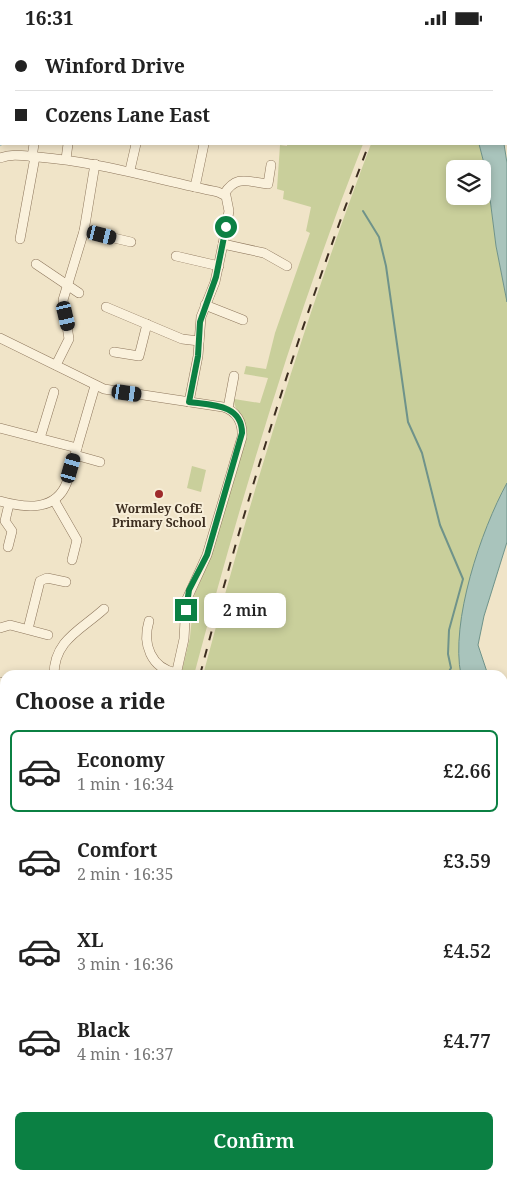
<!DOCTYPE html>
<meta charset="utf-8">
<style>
:root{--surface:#fff;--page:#f6f6f6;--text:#222;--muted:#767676;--line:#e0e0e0;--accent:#0b8043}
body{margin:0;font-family:"Noto Serif",serif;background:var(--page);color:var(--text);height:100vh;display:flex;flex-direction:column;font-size:19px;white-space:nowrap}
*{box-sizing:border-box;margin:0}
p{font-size:16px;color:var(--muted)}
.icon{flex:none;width:28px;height:28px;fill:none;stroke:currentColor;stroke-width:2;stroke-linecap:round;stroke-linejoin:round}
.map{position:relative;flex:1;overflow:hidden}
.sheet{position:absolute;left:0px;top:635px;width:508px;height:510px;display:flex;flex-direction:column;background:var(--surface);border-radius:15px 15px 0 0;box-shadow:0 2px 8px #0003}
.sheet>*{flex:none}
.hud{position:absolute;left:0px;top:0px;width:508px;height:110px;box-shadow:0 2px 8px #0003;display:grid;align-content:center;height:110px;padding:0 15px;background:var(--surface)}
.tools{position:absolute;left:446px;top:125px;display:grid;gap:10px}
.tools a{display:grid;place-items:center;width:45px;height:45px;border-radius:8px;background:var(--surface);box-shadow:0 2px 8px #0003;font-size:25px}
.end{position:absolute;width:22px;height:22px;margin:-11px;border:6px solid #0b8043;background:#fff;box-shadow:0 0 0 2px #fff}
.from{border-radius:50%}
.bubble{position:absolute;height:35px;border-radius:8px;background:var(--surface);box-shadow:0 2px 8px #0003;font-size:16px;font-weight:600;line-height:35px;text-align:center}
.car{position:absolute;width:15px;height:30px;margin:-15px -8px;border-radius:6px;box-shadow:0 0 4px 1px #0007;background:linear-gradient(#222 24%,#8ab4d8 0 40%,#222 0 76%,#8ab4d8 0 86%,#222 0)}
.hud b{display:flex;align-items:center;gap:18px;height:48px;font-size:19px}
.hud b+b{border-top:1px solid var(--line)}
.hud i{width:12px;height:12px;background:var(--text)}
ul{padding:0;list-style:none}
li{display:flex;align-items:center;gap:15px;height:82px;margin:0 10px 8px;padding:0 5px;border:2px solid transparent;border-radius:8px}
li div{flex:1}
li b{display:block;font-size:19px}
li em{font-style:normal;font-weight:600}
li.on{border-color:var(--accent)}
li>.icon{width:45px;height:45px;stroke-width:1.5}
h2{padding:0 15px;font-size:22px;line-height:60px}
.cta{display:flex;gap:10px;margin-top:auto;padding:10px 15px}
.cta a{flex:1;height:58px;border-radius:8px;background:var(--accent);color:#fff;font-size:20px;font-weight:600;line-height:58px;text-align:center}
.status{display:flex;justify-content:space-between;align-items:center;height:35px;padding:0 25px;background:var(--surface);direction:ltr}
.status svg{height:14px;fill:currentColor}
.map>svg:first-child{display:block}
</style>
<div class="status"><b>16:31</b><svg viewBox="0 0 49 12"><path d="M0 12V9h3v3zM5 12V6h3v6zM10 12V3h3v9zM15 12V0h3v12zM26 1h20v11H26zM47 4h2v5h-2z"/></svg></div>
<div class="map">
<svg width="507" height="1145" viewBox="0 0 507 1145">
<rect width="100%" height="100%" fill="#f0e4c8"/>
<!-- green -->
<g fill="#c9cf9b" fill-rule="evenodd">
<path d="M 287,109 L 363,109 C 295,282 242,460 194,640 L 181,640 L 190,602 L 194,561 L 211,521 L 246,402 C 247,383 233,376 234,364 L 260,368 L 268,343 L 244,339 L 246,331 L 266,334 L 275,298 L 310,198 L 306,196 L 311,172 L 283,164 L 284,156 L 277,154 L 280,110 L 287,111 Z"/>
<path d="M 371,109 L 479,109 L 487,140 L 496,211 L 507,267 L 507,448 L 478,521 L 466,561 L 459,627 L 461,640 L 203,640 C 251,460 305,283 371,109 ZM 455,134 L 482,134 L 482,161 L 455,161 Z"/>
<polygon points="192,431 206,435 201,457 187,453"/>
<polygon points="507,916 507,1145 483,1145 482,1140 502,1140 502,925"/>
<polygon points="136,1140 452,1140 453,1145 152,1145"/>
</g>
<!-- water -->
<g fill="#a9c4bc" stroke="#6f938a">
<polygon points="479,109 504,109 507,128 507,267 496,211 487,140"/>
<path d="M 507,448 L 507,507 L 484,581 L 478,610 L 488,640 L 461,640 C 450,587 481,495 507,448 Z"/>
<polygon points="503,665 507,671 507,916 503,925 506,812 502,753"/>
</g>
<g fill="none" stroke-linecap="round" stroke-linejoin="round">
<!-- stream -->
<g stroke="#6f938a" stroke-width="2">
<polyline points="363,176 379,202 386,231 408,387 422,418 440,490 463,544 449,595 448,619 451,633 447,640"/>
<polyline points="293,1140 298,1145"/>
</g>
<!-- canal -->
<g stroke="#a9c4bc" stroke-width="6">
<polyline points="150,1 151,0"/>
<polyline points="0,89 1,88"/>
<polyline points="506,91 507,90"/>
<polyline points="0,108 1,107"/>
</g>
<defs>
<g id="minor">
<polyline points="32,122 34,109"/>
<path d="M 0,123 C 12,118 25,121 38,122 C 100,127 158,145 218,157 L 226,161 L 229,176 L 223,209 L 215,247 L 201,282 L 198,321 L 189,367"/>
<polyline points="66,124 68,109"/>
<polyline points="130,135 136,109"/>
<polyline points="195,152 204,109"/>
<path d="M 224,159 C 237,139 247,147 268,149 L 271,130"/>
<polyline points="84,196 131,207"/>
<polyline points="20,204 35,122"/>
<polyline points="223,209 264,218 287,231"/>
<polyline points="176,221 219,231"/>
<polyline points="36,229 79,258"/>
<polyline points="205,270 243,285"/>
<polyline points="106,272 182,304 199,306"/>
<path d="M 0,303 L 104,354 L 223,372 C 237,376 243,388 242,402 L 207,520 L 186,566 L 184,604 L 176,640"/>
<polyline points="114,317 139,321 147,289"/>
<polyline points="56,330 69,304 63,265 84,196 95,129"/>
<polyline points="228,373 234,341"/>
<polyline points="0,393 77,413"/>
<polyline points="40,403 54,357"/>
<polyline points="75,420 100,427"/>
<polyline points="54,465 77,505 72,525"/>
<path d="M 0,466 C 25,473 56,477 67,447 L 95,351"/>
<polyline points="8,512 12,496 5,486 9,469"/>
<path d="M 149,586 C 142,609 151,633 176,638"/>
<polyline points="0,593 10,590 48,600"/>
<polyline points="28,594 40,546 47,543 66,547"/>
<path d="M 54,640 C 54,605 81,595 104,574"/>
<polyline points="0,647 5,648"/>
<polyline points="0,687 5,688"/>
<polyline points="0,721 5,723"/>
<polyline points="0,883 5,885"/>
<polyline points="0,939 5,923"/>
<polyline points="0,953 5,955"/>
<polyline points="0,1021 2,1011"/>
<polyline points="0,1069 5,1070"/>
<polyline points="0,1109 5,1110"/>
<polyline points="75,1140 75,1145"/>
<polyline points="36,1145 37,1140"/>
</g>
</defs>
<!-- minor casing -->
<use href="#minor" stroke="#8d765c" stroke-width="10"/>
<!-- minor -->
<use href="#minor" stroke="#faf1dc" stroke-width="9"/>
<!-- rail -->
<g stroke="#3d2e20" stroke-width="2" stroke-dasharray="9 9" stroke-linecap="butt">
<polyline points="408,1 408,0"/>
<path d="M 200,640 C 247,460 302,283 369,109"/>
<polyline points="96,1145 97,1140"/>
</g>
</g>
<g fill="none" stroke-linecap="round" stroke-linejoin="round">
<!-- route -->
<path stroke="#0b8043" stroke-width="6" d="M 186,575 L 189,555 L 207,520 L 242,398 C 242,369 211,370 189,367 L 198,321 L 200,287 L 216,242 L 226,192"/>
</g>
<!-- markers -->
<circle fill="#9e2a2b" stroke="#f7eed8" stroke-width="2" cx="159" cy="459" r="5"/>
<g text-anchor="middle" stroke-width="4" stroke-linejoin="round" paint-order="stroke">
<!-- poi labels -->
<g font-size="12" font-weight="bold" fill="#3d2e20" stroke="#f7eed8">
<text x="159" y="478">Wormley CofE<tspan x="159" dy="14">Primary School</tspan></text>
</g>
</g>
</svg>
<div class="tools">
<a><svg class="icon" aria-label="layers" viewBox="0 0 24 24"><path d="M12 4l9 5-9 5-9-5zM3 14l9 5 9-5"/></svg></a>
</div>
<i class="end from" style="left:226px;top:192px"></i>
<i class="end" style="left:186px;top:575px"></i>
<div class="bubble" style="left:204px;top:558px;width:82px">2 min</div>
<i class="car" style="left:102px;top:200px;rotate:104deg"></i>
<i class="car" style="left:66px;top:281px;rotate:167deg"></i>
<i class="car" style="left:127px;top:358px;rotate:98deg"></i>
<i class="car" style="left:71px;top:433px;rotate:16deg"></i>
<div class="hud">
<b><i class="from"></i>Winford Drive</b>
<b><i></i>Cozens Lane East</b>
</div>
<section class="sheet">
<h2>Choose a ride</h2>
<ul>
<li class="on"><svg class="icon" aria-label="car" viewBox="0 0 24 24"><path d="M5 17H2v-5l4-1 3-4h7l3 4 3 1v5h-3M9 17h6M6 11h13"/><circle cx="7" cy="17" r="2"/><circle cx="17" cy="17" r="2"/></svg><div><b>Economy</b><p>1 min · 16:34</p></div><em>£2.66</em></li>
<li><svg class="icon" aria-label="car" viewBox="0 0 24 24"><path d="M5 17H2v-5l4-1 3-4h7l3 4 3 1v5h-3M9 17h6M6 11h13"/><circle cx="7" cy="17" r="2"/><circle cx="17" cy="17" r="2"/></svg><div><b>Comfort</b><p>2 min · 16:35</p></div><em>£3.59</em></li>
<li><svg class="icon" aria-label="car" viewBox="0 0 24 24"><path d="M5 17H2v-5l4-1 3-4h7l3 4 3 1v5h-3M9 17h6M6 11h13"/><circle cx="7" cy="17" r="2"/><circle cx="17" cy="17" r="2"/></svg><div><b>XL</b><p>3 min · 16:36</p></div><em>£4.52</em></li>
<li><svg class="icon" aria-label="car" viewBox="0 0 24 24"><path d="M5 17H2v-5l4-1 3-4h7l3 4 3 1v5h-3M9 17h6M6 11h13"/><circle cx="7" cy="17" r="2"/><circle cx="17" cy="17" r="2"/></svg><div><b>Black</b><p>4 min · 16:37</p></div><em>£4.77</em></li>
</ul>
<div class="cta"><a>Confirm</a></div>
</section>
</div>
